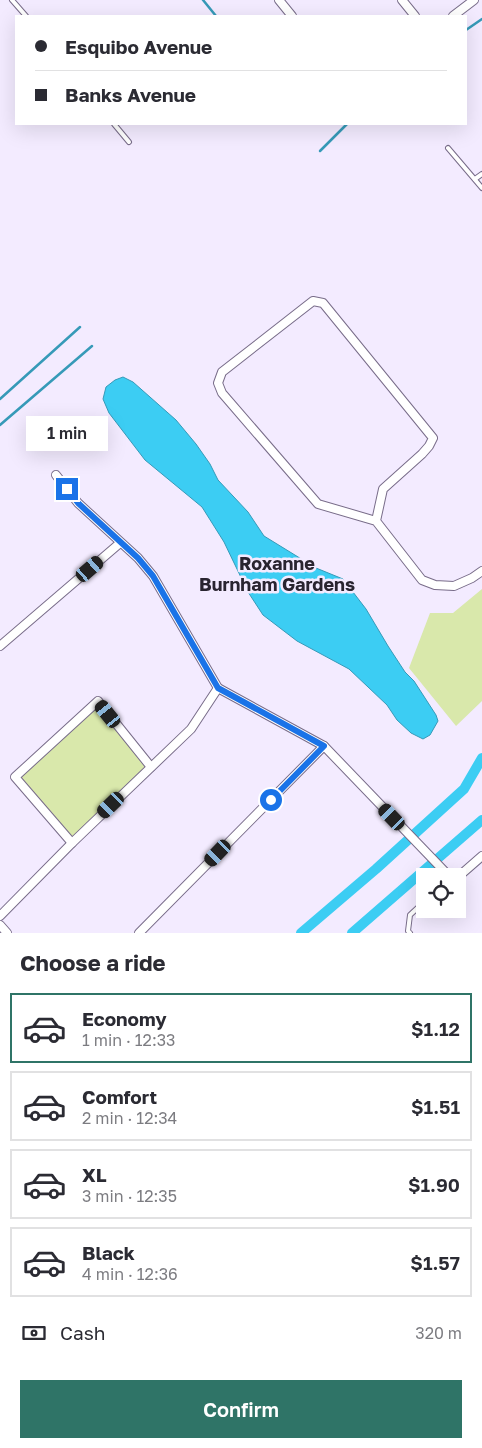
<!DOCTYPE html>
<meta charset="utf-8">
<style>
:root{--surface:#fff;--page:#f7f7f7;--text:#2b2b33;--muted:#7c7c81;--line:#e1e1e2;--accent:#2f7467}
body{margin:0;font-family:"Golos Text",sans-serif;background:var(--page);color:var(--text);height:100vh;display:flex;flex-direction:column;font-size:19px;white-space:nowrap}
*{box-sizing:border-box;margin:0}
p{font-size:16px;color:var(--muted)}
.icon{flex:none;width:28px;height:28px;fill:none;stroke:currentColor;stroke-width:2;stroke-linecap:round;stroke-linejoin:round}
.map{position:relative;height:933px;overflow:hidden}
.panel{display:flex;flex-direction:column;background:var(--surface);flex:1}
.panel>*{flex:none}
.guide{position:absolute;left:15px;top:15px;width:452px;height:110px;border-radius:0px;box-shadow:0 5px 20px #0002;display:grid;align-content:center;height:110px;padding:0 20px;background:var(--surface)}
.buttons{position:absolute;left:416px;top:868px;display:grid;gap:10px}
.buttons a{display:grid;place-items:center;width:50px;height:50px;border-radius:0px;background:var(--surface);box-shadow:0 5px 20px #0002;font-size:25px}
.end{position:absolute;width:22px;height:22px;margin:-11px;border:6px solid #1a73e8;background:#fff;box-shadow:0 0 0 2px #fff}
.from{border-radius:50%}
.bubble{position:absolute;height:35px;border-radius:0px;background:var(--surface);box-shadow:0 5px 20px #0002;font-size:16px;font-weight:600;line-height:35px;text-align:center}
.car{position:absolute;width:15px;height:30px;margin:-15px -8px;border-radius:6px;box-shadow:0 0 4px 1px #0007;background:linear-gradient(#222 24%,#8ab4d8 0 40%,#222 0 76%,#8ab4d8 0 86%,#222 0)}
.guide b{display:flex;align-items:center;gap:18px;height:48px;font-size:19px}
.guide b+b{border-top:1px solid var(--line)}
.guide i{width:12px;height:12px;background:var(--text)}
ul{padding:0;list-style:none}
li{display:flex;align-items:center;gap:15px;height:70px;margin:0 10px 8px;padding:0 10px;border:2px solid var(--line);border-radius:0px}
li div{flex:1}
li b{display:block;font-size:19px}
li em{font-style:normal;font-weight:600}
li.selected{border-color:var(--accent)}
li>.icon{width:45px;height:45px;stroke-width:1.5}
h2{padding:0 20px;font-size:22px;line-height:60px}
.pay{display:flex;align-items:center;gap:12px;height:55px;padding:0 20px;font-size:19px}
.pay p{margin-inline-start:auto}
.button{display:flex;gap:10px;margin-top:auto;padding:10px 20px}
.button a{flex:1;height:58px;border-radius:0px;background:var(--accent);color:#fff;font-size:20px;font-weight:600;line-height:58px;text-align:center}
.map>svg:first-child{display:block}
</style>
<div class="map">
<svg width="482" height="933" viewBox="0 0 482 933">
<rect width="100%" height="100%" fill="#f3ebff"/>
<!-- green -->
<g fill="#d9e8ab">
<polygon points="482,589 482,701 456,726 409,668 430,613 453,613"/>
<polygon points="98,701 151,767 72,843 15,777"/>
</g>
<!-- water -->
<polygon fill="#3ccdf3" stroke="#369ab8" points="123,377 133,382 176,420 196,444 210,464 218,480 248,512 264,536 316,568 343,579 366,609 388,646 405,672 414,681 436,715 438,721 430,735 423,739 411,733 397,720 387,705 349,669 297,641 263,615 248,592 224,542 202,507 145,460 109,413 103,399 106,387 115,380"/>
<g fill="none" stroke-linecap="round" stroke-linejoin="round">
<!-- stream -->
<g stroke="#369ab8" stroke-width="2.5">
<polyline points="203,0 216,16"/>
<polyline points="466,30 482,19"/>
<polyline points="320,151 347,124"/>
<polyline points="0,399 80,327"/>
<polyline points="0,425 92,346"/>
</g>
<!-- canal -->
<g stroke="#3ccdf3" stroke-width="10">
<polyline points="301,933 376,869 464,789 482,758"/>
<polyline points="352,933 482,820"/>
</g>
<defs>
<g id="service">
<polyline points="12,0 26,16"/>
<polyline points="114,124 129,142"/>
<polyline points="448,148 482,188"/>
<polyline points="475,179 482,174"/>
<polyline points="410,933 408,931 410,915 425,901"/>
</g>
<g id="minor">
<polyline points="279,0 292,16"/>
<polyline points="402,0 415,16"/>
<polyline points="453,16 474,0"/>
<polyline points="56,475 78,503 138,558 153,576 218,688 324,746 449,876"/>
<polyline points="376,521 383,489 422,454 429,446 433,438 323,303 313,301 222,372 218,383 222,393 318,504 376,521 422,580 435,585 454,586 472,578 482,571"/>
<polyline points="0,646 120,543"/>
<polyline points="72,843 15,777 98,701 151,767"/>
<polyline points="458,877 482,856"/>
<polyline points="0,916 72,843 191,729 218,688"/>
<polyline points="0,925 7,933"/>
<polyline points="139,933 324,746"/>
</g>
</defs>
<!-- service casing -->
<use href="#service" stroke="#786c89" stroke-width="6"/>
<!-- minor casing -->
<use href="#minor" stroke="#786c89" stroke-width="10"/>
<!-- service -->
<use href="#service" stroke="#fff" stroke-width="4"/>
<!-- minor -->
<use href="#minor" stroke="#fff" stroke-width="8"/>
</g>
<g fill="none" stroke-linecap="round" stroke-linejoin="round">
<!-- route -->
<polyline stroke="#1a73e8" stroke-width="6" points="67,489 78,503 138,558 153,576 218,688 324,746 271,800"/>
</g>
<g text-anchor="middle" stroke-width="5" stroke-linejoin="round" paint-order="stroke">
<!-- neighbourhood labels -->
<g font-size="18" font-weight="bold" fill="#292430" stroke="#f3ebff">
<text x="277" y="570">Roxanne<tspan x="277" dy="21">Burnham Gardens</tspan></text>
</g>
</g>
</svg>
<div class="buttons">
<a><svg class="icon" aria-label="locate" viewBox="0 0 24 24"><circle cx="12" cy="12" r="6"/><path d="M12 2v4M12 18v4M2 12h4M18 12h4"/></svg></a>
</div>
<i class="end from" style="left:271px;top:800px"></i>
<i class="end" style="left:67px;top:489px"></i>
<div class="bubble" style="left:26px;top:416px;width:82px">1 min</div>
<i class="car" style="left:90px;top:569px;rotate:49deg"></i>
<i class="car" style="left:108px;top:714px;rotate:321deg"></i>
<i class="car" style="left:111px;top:805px;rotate:226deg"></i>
<i class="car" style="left:392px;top:817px;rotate:316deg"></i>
<i class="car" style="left:218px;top:853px;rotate:224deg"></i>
<div class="guide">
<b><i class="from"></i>Esquibo Avenue</b>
<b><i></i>Banks Avenue</b>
</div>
</div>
<section class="panel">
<h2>Choose a ride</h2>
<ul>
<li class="selected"><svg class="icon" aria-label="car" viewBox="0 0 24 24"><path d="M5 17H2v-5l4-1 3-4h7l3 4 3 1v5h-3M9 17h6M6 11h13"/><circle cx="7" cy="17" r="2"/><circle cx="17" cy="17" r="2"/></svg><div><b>Economy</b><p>1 min · 12:33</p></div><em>$1.12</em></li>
<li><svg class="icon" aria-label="car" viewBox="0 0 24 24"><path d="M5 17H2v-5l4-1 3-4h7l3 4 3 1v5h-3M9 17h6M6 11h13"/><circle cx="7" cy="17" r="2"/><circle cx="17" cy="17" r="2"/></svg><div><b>Comfort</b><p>2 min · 12:34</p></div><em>$1.51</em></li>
<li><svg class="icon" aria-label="car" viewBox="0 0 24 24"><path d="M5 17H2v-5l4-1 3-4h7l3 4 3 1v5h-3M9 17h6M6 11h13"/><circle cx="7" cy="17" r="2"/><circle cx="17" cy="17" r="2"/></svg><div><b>XL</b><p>3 min · 12:35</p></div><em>$1.90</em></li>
<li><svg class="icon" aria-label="car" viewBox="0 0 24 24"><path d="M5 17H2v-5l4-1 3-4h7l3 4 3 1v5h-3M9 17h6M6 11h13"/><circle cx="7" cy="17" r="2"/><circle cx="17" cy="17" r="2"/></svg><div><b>Black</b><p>4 min · 12:36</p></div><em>$1.57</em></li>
</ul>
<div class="pay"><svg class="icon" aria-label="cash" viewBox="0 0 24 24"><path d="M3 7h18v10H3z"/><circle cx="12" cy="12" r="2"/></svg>Cash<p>320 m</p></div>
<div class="button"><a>Confirm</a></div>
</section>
